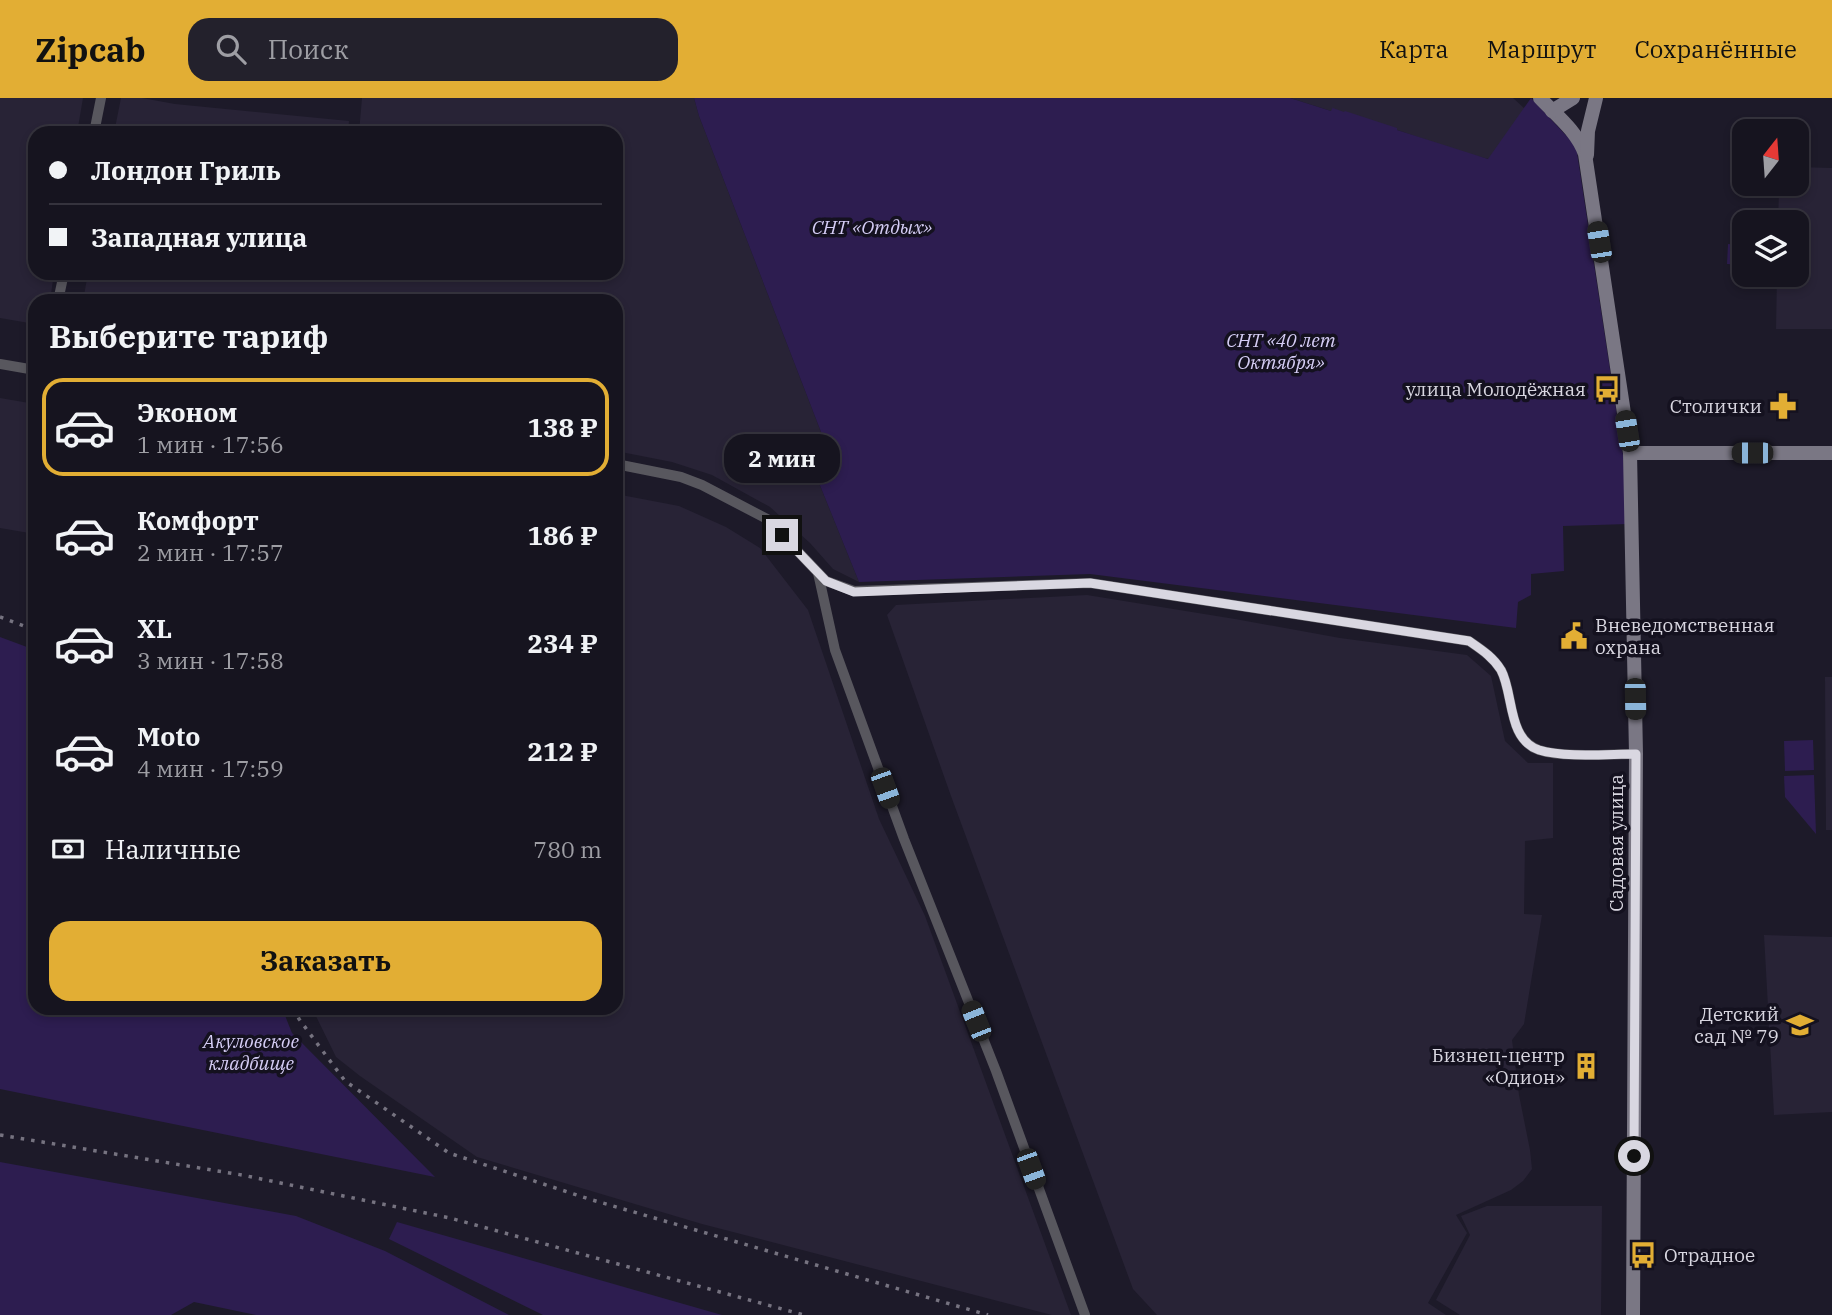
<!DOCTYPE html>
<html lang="ru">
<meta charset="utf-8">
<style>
:root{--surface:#16141f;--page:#23212c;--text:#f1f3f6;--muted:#9e9ea4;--line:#35333d;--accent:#e2ae34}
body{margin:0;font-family:"IBM Plex Serif",serif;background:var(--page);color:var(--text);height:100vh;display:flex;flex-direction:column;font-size:26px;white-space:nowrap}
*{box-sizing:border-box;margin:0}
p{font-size:23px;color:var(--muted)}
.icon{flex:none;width:38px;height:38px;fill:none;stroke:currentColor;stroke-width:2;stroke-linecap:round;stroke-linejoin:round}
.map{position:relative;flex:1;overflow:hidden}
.sheet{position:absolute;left:28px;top:196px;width:595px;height:721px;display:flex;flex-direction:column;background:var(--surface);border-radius:21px;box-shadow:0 4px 10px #0003,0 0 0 2px var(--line)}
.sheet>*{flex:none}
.banner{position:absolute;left:28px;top:28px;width:595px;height:154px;border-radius:21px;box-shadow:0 4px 10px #0003,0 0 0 2px var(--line);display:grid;align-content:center;height:154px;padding:0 21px;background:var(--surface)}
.needle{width:46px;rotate:17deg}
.buttons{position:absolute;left:1732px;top:21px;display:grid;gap:14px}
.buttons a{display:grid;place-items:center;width:77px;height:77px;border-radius:14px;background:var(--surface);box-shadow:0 4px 10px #0003,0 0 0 2px var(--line);font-size:35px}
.end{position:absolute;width:32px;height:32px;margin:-16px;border:9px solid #d9d7e1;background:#111;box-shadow:0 0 0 4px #111}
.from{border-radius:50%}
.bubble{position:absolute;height:49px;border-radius:21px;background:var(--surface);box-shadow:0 4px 10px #0003,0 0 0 2px var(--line);font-size:23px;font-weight:800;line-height:49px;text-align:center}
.car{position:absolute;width:21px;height:42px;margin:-21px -10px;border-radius:9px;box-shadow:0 0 5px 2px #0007;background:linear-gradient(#222 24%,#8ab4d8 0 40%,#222 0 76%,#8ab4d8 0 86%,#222 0)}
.banner b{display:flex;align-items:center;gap:24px;height:66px;font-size:26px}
.banner b+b{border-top:2px solid var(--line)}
.banner i{width:18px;height:18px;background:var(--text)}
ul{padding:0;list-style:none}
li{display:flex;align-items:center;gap:21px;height:98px;margin:0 14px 10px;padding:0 7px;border:4px solid transparent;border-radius:21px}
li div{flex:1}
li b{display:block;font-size:26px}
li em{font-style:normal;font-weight:800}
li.selected{border-color:var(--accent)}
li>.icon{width:63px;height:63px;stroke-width:1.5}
h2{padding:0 21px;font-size:32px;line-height:84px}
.pay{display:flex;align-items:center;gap:18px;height:77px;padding:0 21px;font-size:26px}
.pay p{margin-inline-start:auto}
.button{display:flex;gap:14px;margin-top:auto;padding:14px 21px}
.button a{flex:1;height:80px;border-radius:21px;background:var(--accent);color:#111;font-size:28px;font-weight:800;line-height:80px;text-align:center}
header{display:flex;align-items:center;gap:42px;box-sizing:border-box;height:98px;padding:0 35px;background:var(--accent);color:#111}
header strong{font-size:33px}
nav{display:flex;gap:38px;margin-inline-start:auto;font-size:24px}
.search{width:490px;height:63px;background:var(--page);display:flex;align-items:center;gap:18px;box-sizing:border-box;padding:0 24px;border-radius:21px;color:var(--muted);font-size:26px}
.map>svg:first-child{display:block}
</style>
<header>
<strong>Zipcab</strong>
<div class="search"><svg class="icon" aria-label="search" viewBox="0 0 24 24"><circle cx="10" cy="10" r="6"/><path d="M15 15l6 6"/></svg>Поиск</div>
<nav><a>Карта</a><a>Маршрут</a><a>Сохранённые</a></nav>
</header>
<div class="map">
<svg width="1832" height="1217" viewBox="0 0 1832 1217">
<rect width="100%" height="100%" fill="#1d1a29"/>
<!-- built -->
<g fill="#282336">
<polygon points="0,0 83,0 77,35 35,35 35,175 54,175 50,203 35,203 35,226 0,220"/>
<polygon points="121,0 142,0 175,6 349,23 348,35 114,35"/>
<polygon points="362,0 694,0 699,18 833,365 815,375 859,484 833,471 810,445 770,409 712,377 672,364 616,353 616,203 83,203 88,175 616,175 616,35 359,35"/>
<polygon points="1290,0 1513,0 1525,11 1489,61 1468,56 1359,19 1331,13"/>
<polygon points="1797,69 1832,70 1832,231 1776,231 1777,177 1797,177 1797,124 1778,124 1779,93 1780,86 1797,86"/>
<polygon points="0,300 35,306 35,436 0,430"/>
<polygon points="616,396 679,408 726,429 760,450 808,512 879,721 925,818 1071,1217 1052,1217 702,1126 477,1059 360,978 336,959 312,910 616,910"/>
<polygon points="1087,497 1235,521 1340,540 1467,557 1491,578 1505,643 1528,665 1553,665 1553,740 1525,743 1524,816 1542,817 1524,926 1512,942 1519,997 1530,1052 1532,1071 1523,1083 1511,1092 1456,1117 1467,1135 1428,1205 1446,1217 1157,1217 1133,1191 951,698 887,517 896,507"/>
<polygon points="1825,579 1832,579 1832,732 1826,732"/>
<polygon points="1764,837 1832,839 1832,1014 1774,1017"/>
<polygon points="1487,1108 1602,1108 1601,1217 1460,1217 1436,1202 1470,1137 1461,1118"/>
</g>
<!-- green -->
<g fill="#2d1d50">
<polygon points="694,0 1290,0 1331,13 1333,9 1333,10 1344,14 1345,13 1397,30 1397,32 1488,61 1531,0 1576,48 1623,357 1628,426 1563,428 1564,473 1531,476 1531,497 1518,504 1516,530 1090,476 859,484 815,375 833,365 699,18"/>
<polygon points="1728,146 1745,147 1745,167 1727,166"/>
<polygon points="0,539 35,552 35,910 282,910 292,935 435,1079 0,991"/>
<polygon points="1813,642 1814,672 1785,673 1784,643"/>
<polygon points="1814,677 1816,736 1785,699 1784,678"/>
<polygon points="0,1064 296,1118 385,1153 509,1217 256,1217 194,1204 171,1217 0,1217"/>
<polygon points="397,1124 722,1217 543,1217 389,1141"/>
</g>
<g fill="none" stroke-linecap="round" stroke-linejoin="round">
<!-- street -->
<g stroke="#58575e" stroke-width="10">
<polyline points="94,35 101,0"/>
<polyline points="58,203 64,175"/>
<polyline points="0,266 35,272"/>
<path d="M 616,366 L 681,379 L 702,387 L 767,421 L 826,483 L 854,493 L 1090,485 L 1469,543 C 1482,552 1493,559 1501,572 C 1514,596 1507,641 1539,652 C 1564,660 1609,656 1636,656"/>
<polyline points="818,475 835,552 904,741 996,973 1085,1217"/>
</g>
<!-- secondary -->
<g stroke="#7a7784" stroke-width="14">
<path d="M 1540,0 C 1556,17 1577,33 1585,56 L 1630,355 L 1636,656 L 1633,1217"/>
<polyline points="1552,13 1573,0"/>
<polyline points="1587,57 1588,33 1596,0"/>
<polyline points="1630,355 1832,355"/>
</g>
<!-- rail -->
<g stroke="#767380" stroke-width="3.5" stroke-dasharray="3.5 7" stroke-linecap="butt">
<polyline points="0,519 35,532"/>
<polyline points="294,910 299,921 345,983 449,1055 589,1101 988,1217"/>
<polyline points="0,1037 242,1077 450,1120 804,1217"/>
</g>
</g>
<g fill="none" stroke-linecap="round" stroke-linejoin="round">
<!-- route -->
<path stroke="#d9d7e1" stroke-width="9" d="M 782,437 L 826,483 L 854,494 L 1090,485 L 1469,543 C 1482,552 1493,559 1501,572 C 1514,596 1507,641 1539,652 C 1565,660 1608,656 1636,656 L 1634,1058"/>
</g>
<!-- icons -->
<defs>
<symbol id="bus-bare" viewBox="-9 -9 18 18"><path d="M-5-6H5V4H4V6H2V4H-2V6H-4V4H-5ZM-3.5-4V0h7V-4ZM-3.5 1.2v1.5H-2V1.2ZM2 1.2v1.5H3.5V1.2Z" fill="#e2ae34" stroke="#14111f" stroke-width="2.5" paint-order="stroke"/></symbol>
<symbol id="pharmacy-bare" viewBox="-9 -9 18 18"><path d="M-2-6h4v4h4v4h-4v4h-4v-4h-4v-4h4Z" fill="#e2ae34" stroke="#14111f" stroke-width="2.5" paint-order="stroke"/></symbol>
<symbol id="civic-bare" viewBox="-9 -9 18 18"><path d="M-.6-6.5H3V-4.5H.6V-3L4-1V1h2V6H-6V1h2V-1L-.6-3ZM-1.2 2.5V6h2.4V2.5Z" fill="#e2ae34" stroke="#14111f" stroke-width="2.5" paint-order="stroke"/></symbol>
<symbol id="school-bare" viewBox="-9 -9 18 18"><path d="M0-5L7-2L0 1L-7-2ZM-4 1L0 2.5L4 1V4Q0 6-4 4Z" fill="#e2ae34" stroke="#14111f" stroke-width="2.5" paint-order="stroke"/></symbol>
<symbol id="building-bare" viewBox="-9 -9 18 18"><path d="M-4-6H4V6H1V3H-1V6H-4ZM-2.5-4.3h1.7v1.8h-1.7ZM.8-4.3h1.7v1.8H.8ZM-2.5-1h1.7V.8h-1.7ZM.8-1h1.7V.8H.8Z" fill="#e2ae34" stroke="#14111f" stroke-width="2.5" paint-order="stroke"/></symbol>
</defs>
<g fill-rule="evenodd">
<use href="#bus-bare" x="1588" y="272" width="38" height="38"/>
<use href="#pharmacy-bare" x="1764" y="289" width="38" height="38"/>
<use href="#civic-bare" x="1555" y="519" width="38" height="38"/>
<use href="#school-bare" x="1781" y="908" width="38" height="38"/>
<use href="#building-bare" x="1567" y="949" width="38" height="38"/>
<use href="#bus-bare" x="1624" y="1138" width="38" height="38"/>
</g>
<g text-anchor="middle" stroke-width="7" stroke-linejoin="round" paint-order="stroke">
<!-- park labels -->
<g font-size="19" font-style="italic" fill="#d5cdf5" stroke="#14111f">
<text x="872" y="136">СНТ «Отдых»</text>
<text x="1281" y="249">СНТ «40 лет<tspan x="1281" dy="22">Октября»</tspan></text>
<text x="251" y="950">Акуловское<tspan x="251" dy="22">кладбище</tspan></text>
</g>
<!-- poi labels -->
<g font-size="19" fill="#d9d7e1" stroke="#14111f" text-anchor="end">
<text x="1586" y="298">улица Молодёжная</text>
<text x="1762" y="315">Столички</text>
<text x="1595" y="534" text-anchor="start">Вневедомственная<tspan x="1595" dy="22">охрана</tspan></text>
<text x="1779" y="923">Детский<tspan x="1779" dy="22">сад № 79</tspan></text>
<text x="1565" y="964">Бизнец-центр<tspan x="1565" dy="22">«Одион»</tspan></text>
<text x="1664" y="1164" text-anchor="start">Отрадное</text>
</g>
<!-- street labels -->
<g font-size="19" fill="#d9d7e1" stroke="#14111f">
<text transform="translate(1616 745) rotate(-90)" y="7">Садовая улица</text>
</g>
</g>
</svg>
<div class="buttons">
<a><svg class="needle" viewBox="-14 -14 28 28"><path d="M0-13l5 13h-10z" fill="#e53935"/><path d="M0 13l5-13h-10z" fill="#9e9ea4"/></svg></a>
<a><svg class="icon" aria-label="layers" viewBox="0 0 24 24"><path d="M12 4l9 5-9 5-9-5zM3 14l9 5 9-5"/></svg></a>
</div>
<i class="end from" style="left:1634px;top:1058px"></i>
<i class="end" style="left:782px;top:437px"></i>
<div class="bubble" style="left:724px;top:336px;width:116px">2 мин</div>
<i class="car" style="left:1599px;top:144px;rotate:351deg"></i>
<i class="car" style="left:1627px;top:333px;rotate:351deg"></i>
<i class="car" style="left:1752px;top:355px;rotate:270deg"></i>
<i class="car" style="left:1635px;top:601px;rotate:179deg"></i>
<i class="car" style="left:885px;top:690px;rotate:160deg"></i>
<i class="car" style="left:976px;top:923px;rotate:338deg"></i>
<i class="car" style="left:1031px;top:1071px;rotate:160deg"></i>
<div class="banner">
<b><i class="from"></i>Лондон Гриль</b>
<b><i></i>Западная улица</b>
</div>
<section class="sheet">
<h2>Выберите тариф</h2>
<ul>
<li class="selected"><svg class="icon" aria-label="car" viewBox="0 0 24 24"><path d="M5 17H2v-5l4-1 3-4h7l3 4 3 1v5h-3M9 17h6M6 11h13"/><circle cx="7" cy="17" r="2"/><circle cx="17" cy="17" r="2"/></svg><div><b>Эконом</b><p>1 мин · 17:56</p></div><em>138 ₽</em></li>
<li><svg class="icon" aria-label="car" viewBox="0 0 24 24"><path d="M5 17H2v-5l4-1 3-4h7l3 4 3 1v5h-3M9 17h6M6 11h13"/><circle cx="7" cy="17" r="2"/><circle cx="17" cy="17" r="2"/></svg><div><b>Комфорт</b><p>2 мин · 17:57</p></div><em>186 ₽</em></li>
<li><svg class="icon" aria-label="car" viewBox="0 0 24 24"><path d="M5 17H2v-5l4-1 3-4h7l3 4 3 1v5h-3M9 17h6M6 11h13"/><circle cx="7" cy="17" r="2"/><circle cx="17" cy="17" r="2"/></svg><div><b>XL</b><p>3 мин · 17:58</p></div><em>234 ₽</em></li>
<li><svg class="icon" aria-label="car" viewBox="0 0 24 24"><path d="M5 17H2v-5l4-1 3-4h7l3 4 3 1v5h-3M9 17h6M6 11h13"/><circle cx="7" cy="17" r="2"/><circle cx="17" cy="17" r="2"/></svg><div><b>Moto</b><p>4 мин · 17:59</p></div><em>212 ₽</em></li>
</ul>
<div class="pay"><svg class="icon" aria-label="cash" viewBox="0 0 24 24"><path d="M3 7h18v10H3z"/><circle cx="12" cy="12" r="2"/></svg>Наличные<p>780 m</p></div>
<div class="button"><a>Заказать</a></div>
</section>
</div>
